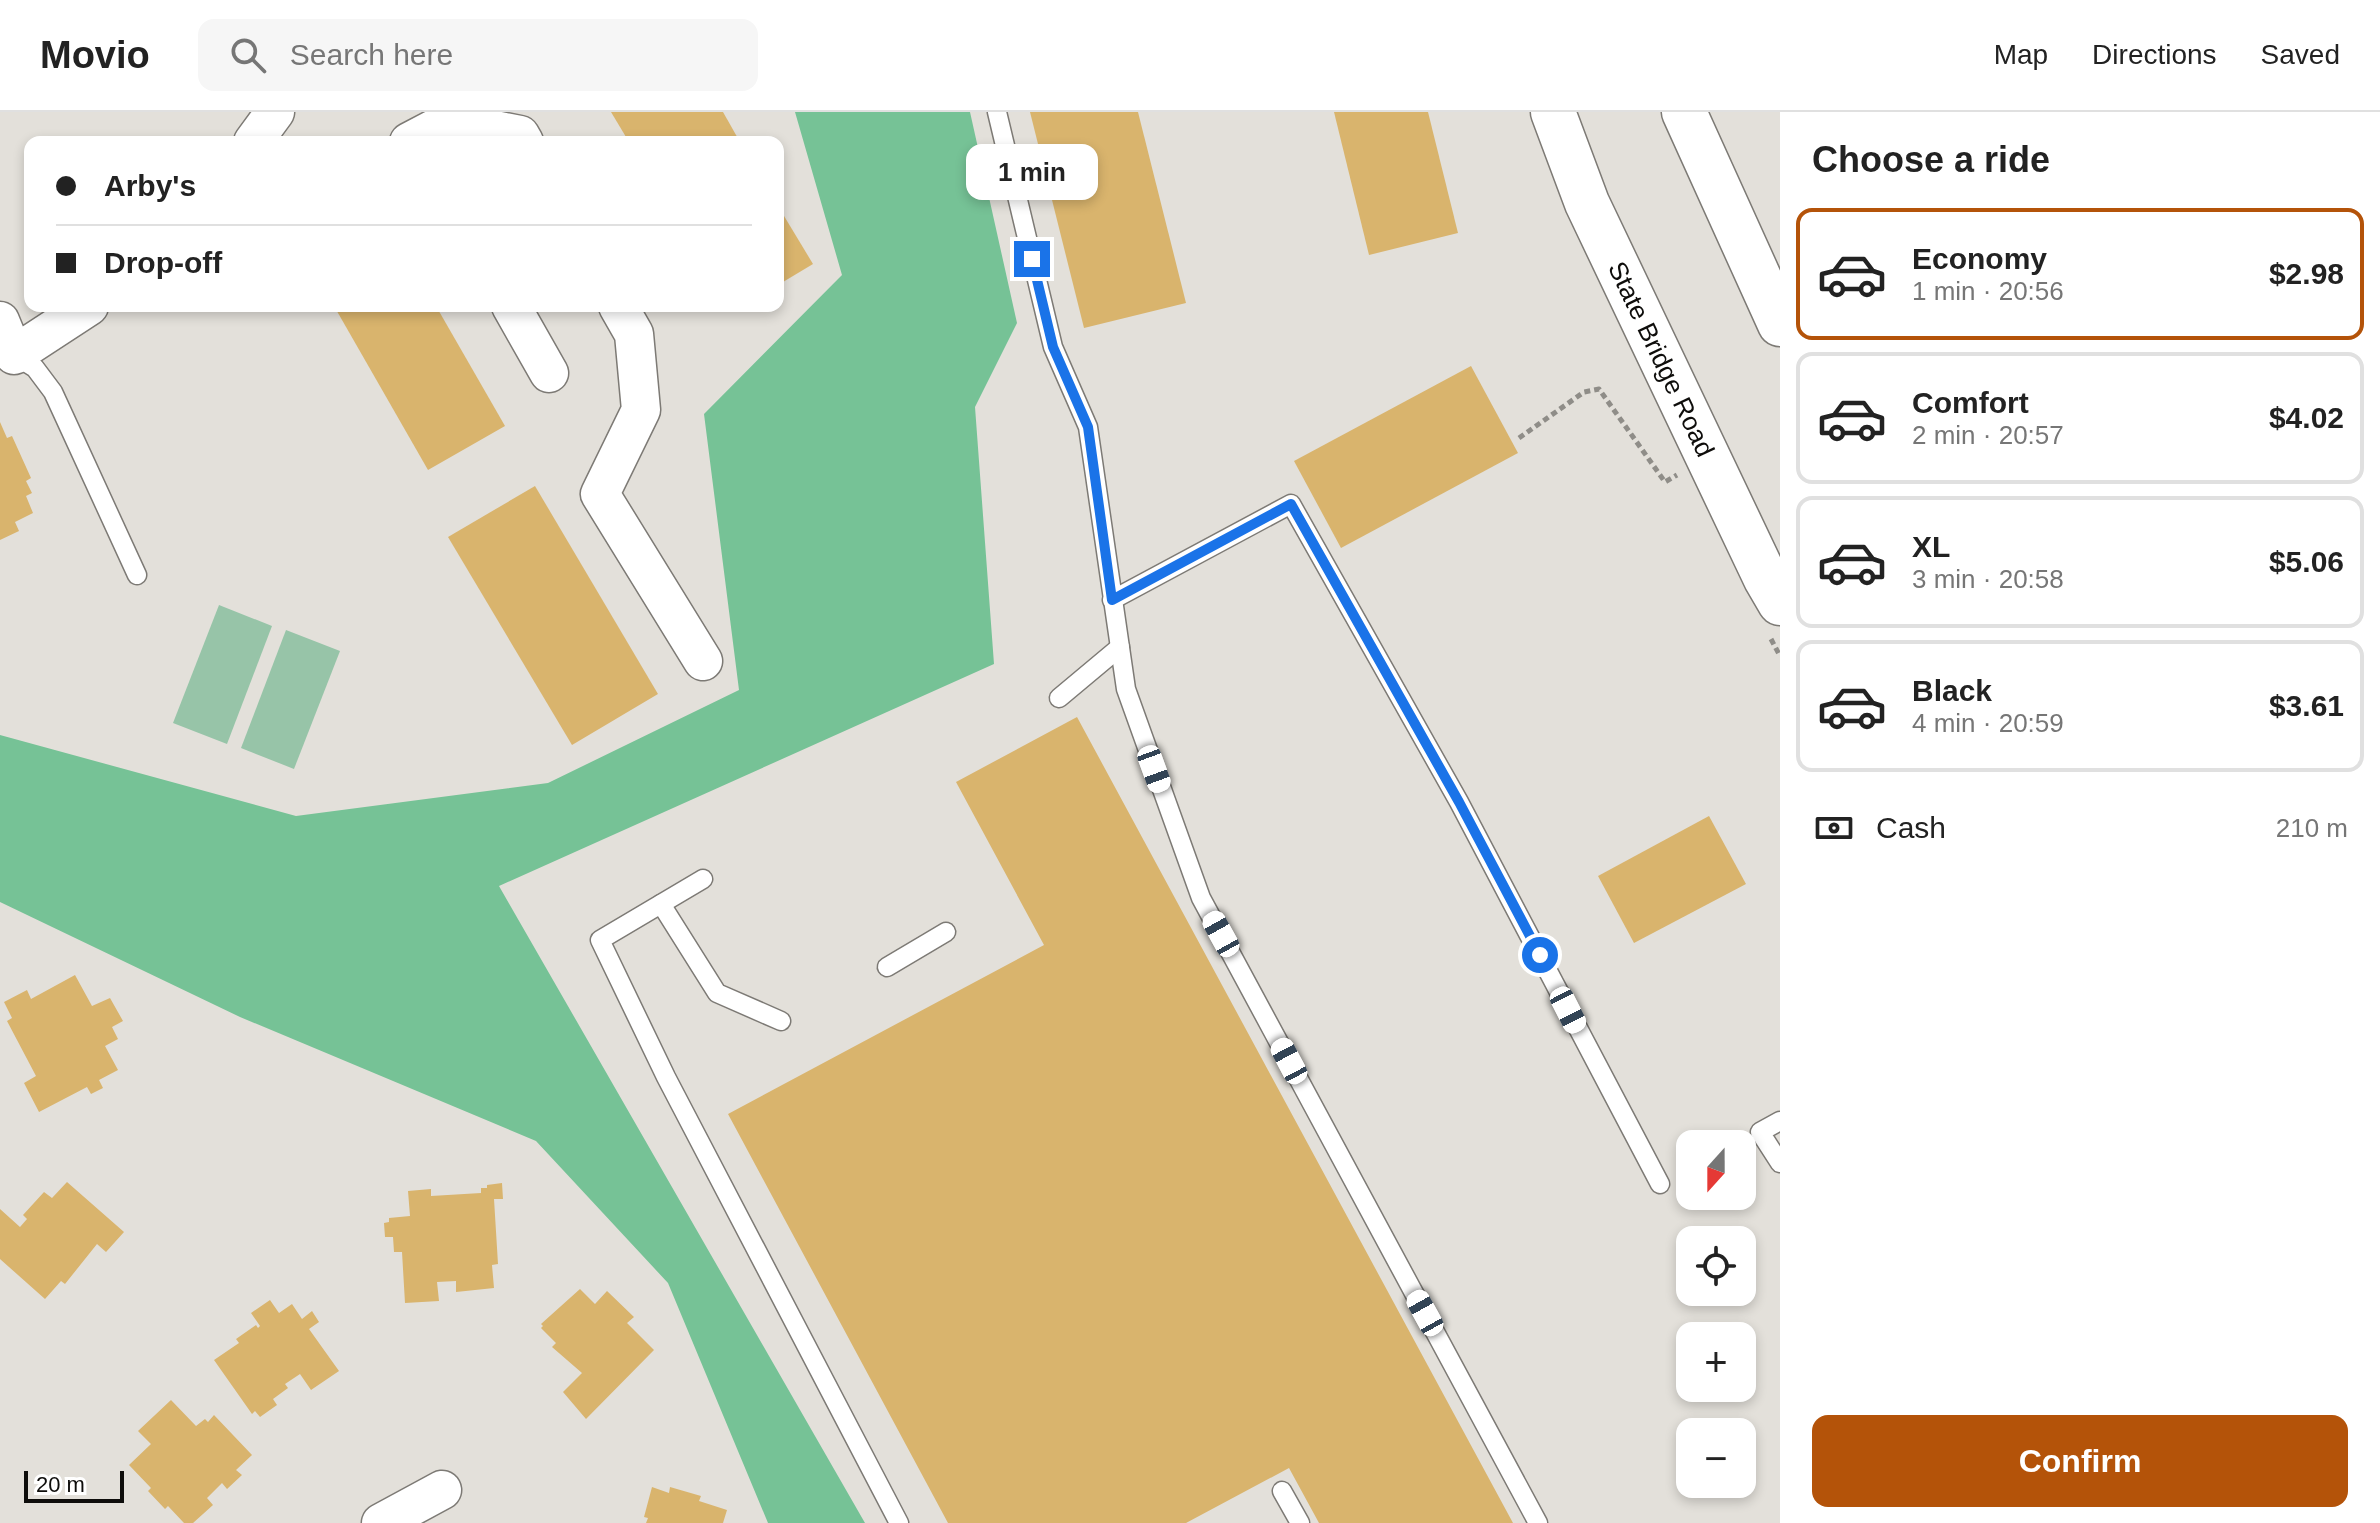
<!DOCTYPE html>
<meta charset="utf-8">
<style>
:root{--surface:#fff;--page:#f6f6f6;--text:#222;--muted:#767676;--line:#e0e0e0;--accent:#b45309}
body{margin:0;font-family:Arial,sans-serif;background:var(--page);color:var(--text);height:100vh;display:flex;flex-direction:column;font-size:30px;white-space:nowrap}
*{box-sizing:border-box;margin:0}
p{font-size:26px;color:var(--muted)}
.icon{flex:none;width:44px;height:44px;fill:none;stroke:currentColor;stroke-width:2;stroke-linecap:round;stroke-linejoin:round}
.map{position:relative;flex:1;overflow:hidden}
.drawer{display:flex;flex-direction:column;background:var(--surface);width:600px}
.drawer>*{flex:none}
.top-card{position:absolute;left:24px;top:24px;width:760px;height:176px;border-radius:16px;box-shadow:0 4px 12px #0003;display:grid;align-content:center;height:176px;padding:0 32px;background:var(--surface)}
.needle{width:52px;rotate:201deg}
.tools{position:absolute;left:1676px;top:1018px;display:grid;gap:16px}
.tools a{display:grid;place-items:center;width:80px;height:80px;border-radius:16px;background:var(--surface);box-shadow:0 4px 12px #0003;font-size:40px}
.scale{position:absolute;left:24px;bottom:20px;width:100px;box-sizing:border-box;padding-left:8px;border:4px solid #0e0d0b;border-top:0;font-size:22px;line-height:28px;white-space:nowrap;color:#0e0d0b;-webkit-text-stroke:6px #fff;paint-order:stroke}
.end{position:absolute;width:36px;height:36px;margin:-18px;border:10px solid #1a73e8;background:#fff;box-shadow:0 0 0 4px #fff}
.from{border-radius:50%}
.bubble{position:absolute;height:56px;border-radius:16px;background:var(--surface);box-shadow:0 4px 12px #0003;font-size:26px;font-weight:800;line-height:56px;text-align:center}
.car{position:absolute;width:24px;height:48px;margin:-24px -12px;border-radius:10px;box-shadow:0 0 6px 2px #0007;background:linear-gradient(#fff 24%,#345 0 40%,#fff 0 76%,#345 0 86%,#fff 0)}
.top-card b{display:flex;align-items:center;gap:28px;height:76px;font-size:30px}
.top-card b+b{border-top:2px solid var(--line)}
.top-card i{width:20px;height:20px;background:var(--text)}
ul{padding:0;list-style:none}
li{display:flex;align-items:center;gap:24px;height:132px;margin:0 16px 12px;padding:0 16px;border:4px solid var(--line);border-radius:16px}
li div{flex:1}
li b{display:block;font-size:30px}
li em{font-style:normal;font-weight:800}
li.active{border-color:var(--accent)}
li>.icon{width:72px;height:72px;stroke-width:1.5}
h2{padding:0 32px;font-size:36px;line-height:96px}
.pay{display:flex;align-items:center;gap:20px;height:88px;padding:0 32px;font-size:30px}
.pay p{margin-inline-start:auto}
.action{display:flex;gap:16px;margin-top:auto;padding:16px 32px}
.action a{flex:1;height:92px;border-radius:16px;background:var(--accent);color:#fff;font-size:32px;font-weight:800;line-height:92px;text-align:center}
header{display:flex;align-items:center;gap:48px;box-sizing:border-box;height:112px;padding:0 40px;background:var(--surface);border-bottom:2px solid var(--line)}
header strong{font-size:38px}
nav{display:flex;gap:44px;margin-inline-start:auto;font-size:28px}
.search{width:560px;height:72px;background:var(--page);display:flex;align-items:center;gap:20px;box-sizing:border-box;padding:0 28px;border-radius:16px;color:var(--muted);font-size:30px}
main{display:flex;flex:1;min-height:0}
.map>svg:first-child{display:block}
</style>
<header>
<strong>Movio</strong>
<div class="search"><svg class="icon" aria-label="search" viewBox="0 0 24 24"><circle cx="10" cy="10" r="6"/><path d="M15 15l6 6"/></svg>Search here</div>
<nav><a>Map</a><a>Directions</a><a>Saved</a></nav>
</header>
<main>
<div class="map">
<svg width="1780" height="1411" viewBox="0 0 1780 1411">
<rect width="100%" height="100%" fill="#e3e0da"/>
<!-- green -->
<g fill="#97c4a8">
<polygon points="219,493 272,514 227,632 173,611"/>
<polygon points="286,518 340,539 294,657 241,636"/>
</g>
<!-- forest -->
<polygon fill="#76c296" points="795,0 970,0 1017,211 975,295 994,552 499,774 865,1411 768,1411 668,1171 536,1029 240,905 0,790 0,623 296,704 548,671 739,578 704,302 842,163"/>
<!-- building -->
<g fill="#d9b46d">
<polygon points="611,0 723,0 740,30 629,30"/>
<polygon points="1030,0 1138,0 1186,191 1084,216"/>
<polygon points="1334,0 1428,0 1458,121 1369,143"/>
<polygon points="778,94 813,152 778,173"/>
<polygon points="334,194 436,194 505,314 428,358"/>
<polygon points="1471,254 1518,341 1341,436 1294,349"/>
<polygon points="0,310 7,326 12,324 31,366 26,369 32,381 26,384 33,401 15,410 19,419 0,428"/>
<polygon points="535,374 658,582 572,633 448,425"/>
<polygon points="1077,605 1513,1411 1319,1411 1289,1356 1186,1411 948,1411 728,1002 1044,833 956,670"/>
<polygon points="1709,704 1746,772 1634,831 1598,764"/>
<polygon points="75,863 92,894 110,886 123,909 112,915 118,927 105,934 118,958 99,968 103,976 91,982 87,975 39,1000 24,971 36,964 7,909 12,906 4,890 27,878 31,887"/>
<polygon points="67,1070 124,1120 106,1140 97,1132 65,1172 61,1169 45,1187 0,1147 0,1097 20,1115 27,1107 23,1103 44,1080 52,1086"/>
<polygon points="502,1071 503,1087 494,1087 498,1152 492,1153 494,1176 456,1180 456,1169 437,1170 439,1189 405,1191 402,1140 394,1140 393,1125 385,1125 384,1111 389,1110 389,1106 410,1104 408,1079 431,1077 431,1084 481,1081 481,1076 487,1076 487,1073"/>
<polygon points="580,1177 595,1192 607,1179 634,1205 627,1211 654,1238 586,1307 563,1280 582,1261 552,1235 556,1231 541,1216 543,1214 541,1212"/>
<polygon points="270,1188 279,1201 292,1192 302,1207 312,1199 319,1210 309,1217 339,1259 311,1278 300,1262 285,1272 288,1276 273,1287 277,1293 260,1305 255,1299 252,1302 214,1248 239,1231 236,1227 256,1213 258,1216 260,1214 251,1201"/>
<polygon points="171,1288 196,1314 205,1307 208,1310 214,1303 252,1343 236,1358 242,1363 227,1377 222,1371 207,1386 213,1393 193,1411 184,1411 168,1394 165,1397 148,1379 151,1376 129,1353 151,1332 138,1319"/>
<polygon points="652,1375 669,1381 670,1375 701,1384 699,1389 727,1398 723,1411 646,1411 648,1406 644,1405"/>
</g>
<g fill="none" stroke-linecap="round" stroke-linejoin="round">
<defs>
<g id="service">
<polyline points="997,0 1053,235 1088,315 1126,577 1201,786 1538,1411"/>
<polyline points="14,243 35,256 53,280 137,463"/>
<polyline points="1112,488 1291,392 1459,690 1660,1072"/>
<polyline points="1059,586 1120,535"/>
<polyline points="703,767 600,828 666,965 899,1411"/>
<polyline points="661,792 717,881 781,909"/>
<polyline points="887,855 946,820"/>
<polyline points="1780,1009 1760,1020 1780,1051"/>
<polyline points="1282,1379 1300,1411"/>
</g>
<g id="minor">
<polyline points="253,30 275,0"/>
<polyline points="409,30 449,9 520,23 524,30"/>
<polyline points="511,194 549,261"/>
<polyline points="618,194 634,222 641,298 600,382 703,549"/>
<polyline points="0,209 14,243 89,194"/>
<polyline points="381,1411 442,1378"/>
</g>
<g id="trunk">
<path id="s1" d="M 1553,0 L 1587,91 L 1766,467 L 1780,491"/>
<polyline points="1684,0 1780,212"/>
</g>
</defs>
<!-- service casing -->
<use href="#service" stroke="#7d7a75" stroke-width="21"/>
<!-- minor casing -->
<use href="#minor" stroke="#7d7a75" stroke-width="41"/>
<!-- trunk casing -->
<use href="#trunk" stroke="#7d7a75" stroke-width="47"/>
<!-- path -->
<g stroke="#8f8d88" stroke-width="5" stroke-dasharray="6 4" stroke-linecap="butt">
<polyline points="1519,326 1584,280 1599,277 1665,370 1677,363"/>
<polyline points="1771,527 1780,544"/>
</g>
<!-- service -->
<use href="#service" stroke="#fff" stroke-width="18"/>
<!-- minor -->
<use href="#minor" stroke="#fff" stroke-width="38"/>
<!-- trunk -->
<use href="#trunk" stroke="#fff" stroke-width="44"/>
</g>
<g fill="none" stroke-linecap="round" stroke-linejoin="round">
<!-- route -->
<polyline stroke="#1a73e8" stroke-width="10" points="1032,147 1053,235 1088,315 1112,488 1291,392 1459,690 1540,843"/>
</g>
<g text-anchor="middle" stroke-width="6" stroke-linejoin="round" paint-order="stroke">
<!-- street labels -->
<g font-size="26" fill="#0e0d0b" stroke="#fff">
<text dy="9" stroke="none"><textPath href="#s1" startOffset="270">State Bridge Road</textPath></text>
</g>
</g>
</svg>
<div class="tools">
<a><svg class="needle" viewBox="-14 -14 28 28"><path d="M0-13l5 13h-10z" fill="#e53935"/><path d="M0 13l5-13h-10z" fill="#767676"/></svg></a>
<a><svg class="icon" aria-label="locate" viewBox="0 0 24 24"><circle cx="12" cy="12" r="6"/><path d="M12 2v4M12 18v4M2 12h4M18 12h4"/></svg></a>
<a>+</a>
<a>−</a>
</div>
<div class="scale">20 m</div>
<i class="end from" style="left:1540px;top:843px"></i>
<i class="end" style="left:1032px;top:147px"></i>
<div class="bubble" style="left:966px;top:32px;width:132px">1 min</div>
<i class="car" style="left:1154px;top:657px;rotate:160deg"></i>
<i class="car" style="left:1221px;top:822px;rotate:331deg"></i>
<i class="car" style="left:1568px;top:898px;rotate:153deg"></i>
<i class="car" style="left:1289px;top:949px;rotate:332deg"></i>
<i class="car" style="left:1425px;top:1201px;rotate:331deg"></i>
<div class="top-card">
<b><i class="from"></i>Arby's</b>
<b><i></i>Drop-off</b>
</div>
</div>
<section class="drawer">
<h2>Choose a ride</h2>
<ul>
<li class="active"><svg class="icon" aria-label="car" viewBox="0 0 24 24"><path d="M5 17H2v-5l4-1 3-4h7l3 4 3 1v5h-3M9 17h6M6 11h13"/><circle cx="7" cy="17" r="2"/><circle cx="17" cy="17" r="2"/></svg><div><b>Economy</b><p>1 min · 20:56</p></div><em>$2.98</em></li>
<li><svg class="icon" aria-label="car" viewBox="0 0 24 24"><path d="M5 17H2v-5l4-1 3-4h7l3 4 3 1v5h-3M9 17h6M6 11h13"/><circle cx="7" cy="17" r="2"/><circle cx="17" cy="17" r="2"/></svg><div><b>Comfort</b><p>2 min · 20:57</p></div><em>$4.02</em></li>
<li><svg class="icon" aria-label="car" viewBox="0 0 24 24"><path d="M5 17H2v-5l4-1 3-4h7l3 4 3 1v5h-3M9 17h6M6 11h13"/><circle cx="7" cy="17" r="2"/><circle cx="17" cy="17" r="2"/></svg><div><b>XL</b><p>3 min · 20:58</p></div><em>$5.06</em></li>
<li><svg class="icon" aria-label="car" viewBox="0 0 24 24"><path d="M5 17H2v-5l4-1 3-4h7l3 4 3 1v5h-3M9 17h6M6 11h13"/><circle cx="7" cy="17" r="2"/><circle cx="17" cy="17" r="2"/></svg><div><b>Black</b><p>4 min · 20:59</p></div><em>$3.61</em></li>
</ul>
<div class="pay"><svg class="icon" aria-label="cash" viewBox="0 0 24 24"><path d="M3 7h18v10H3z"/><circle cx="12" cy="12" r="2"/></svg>Cash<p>210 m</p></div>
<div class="action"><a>Confirm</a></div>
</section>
</main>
